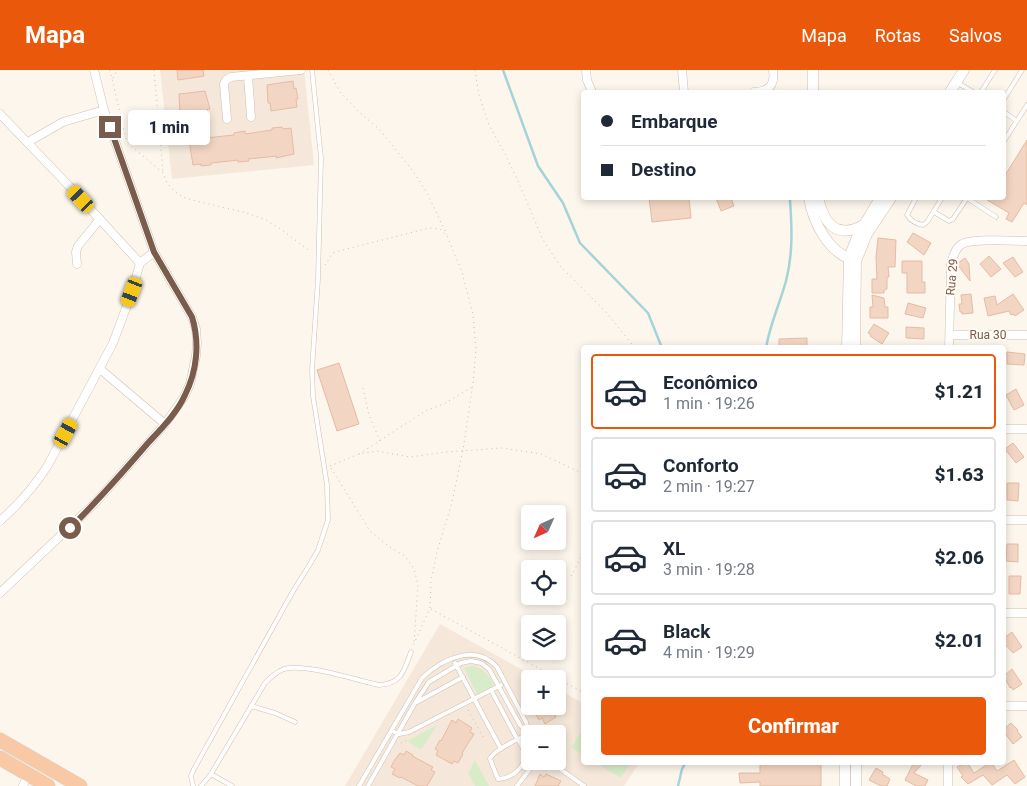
<!DOCTYPE html>
<html lang="pt">
<meta charset="utf-8">
<style>
:root{--surface:#fff;--page:#f2f2f3;--text:#1f2937;--muted:#747a83;--line:#e0e1e3;--accent:#ea580c}
body{margin:0;font-family:Roboto,sans-serif;background:var(--page);color:var(--text);height:100vh;display:flex;flex-direction:column;font-size:19px;white-space:nowrap}
*{box-sizing:border-box;margin:0}
p{font-size:16px;color:var(--muted)}
.icon{flex:none;width:28px;height:28px;fill:none;stroke:currentColor;stroke-width:2;stroke-linecap:round;stroke-linejoin:round}
.map{position:relative;flex:1;overflow:hidden}
.details{position:absolute;left:581px;top:275px;width:425px;height:420px;display:flex;flex-direction:column;background:var(--surface);border-radius:5px;box-shadow:0 2px 8px #0003}
.details>*{flex:none}
.top-card{position:absolute;left:581px;top:20px;width:425px;height:110px;border-radius:5px;box-shadow:0 2px 8px #0003;display:grid;align-content:center;height:110px;padding:0 20px;background:var(--surface)}
.needle{width:32px;rotate:225deg}
.buttons{position:absolute;left:521px;top:435px;display:grid;gap:10px}
.buttons a{display:grid;place-items:center;width:45px;height:45px;border-radius:5px;background:var(--surface);box-shadow:0 2px 8px #0003;font-size:25px}
.end{position:absolute;width:22px;height:22px;margin:-11px;border:6px solid #7a5c4d;background:#fff;box-shadow:0 0 0 2px #fff}
.from{border-radius:50%}
.bubble{position:absolute;height:35px;border-radius:5px;background:var(--surface);box-shadow:0 2px 8px #0003;font-size:16px;font-weight:800;line-height:35px;text-align:center}
.car{position:absolute;width:15px;height:30px;margin:-15px -8px;border-radius:6px;box-shadow:0 0 4px 1px #0007;background:linear-gradient(#f5c518 24%,#345 0 40%,#f5c518 0 76%,#345 0 86%,#f5c518 0)}
.top-card b{display:flex;align-items:center;gap:18px;height:48px;font-size:19px}
.top-card b+b{border-top:1px solid var(--line)}
.top-card i{width:12px;height:12px;background:var(--text)}
ul{padding:9px 0 0;list-style:none}
li{display:flex;align-items:center;gap:15px;height:75px;margin:0 10px 8px;padding:0 10px;border:2px solid var(--line);border-radius:5px}
li div{flex:1}
li b{display:block;font-size:19px}
li em{font-style:normal;font-weight:800}
li.current{border-color:var(--accent)}
li>.icon{width:45px;height:45px;stroke-width:1.5}
.button{display:flex;gap:10px;margin-top:auto;padding:10px 20px}
.button a{flex:1;height:58px;border-radius:5px;background:var(--accent);color:#fff;font-size:20px;font-weight:800;line-height:58px;text-align:center}
header{display:flex;align-items:center;gap:30px;box-sizing:border-box;height:70px;padding:0 25px;background:var(--accent);color:#fff}
header strong{font-size:24px}
nav{display:flex;gap:28px;margin-inline-start:auto;font-size:18px}
.map>svg:first-child{display:block}
</style>
<header>
<strong>Mapa</strong>
<nav><a>Mapa</a><a>Rotas</a><a>Salvos</a></nav>
</header>
<div class="map">
<svg width="1027" height="716" viewBox="0 0 1027 716">
<rect width="100%" height="100%" fill="#fdf6ec"/>
<!-- residential -->
<g fill="#f5e8da" fill-rule="evenodd">
<polygon points="160,0 304,0 314,95 172,109"/>
<path d="M 440,554 L 539,609 L 530,609 L 530,636 L 558,636 L 558,619 L 584,634 L 584,692 L 639,693 L 624,716 L 345,716 ZM 530,664 L 558,664 L 558,691 L 530,691 Z"/>
</g>
<!-- green -->
<g fill="#d8ecc9">
<path d="M 472,596 C 484,598 489,605 494,616 L 477,624 L 464,598 Z"/>
<polygon points="437,655 421,680 407,671"/>
<polygon points="584,657 584,685 571,678"/>
<polygon points="475,690 489,716 475,716 468,703"/>
<polygon points="604,692 630,692 630,693 621,708 601,696"/>
</g>
<g fill="none" stroke-linecap="round" stroke-linejoin="round">
<!-- stream -->
<g stroke="#a5d3da" stroke-width="2.5">
<polyline points="503,0 538,96 563,133 580,173 648,243 662,278"/>
<path d="M 766,278 C 770,254 780,233 786,211 C 793,184 792,158 790,130"/>
<polyline points="678,716 682,699 686,692"/>
</g>
</g>
<!-- building -->
<g fill="#f3d5c3" stroke="#e6bba3">
<polygon points="177,0 203,0 204,6 178,10"/>
<polygon points="293,11 294,19 296,18 298,29 296,29 297,37 271,41 270,33 268,33 267,15"/>
<polygon points="205,21 210,39 207,39 209,47 183,51 182,43 180,43 179,24"/>
<polygon points="282,57 283,59 291,58 294,84 276,88 276,86 268,87 248,89 249,91 238,92 238,90 230,91 211,93 211,95 201,96 201,94 193,95 189,70 207,65 207,68 215,67 234,65 234,63 245,61 245,64 272,60 272,58"/>
<polygon points="1027,70 1027,135 1024,133 1012,152 1006,149 1009,143 984,128 1004,128 1004,107"/>
<polygon points="649,128 689,128 691,148 652,152"/>
<polygon points="716,128 731,128 734,136 721,141"/>
<polygon points="913,163 931,173 924,185 907,172"/>
<polygon points="878,168 896,170 895,197 888,197 889,207 887,207 887,219 884,220 884,223 872,223 872,209 877,209 876,187"/>
<polygon points="989,186 1001,199 991,207 980,194"/>
<polygon points="1013,187 1023,202 1015,207 1003,193"/>
<polygon points="965,188 969,194 970,211 957,194"/>
<polygon points="902,191 922,191 922,212 925,212 925,223 907,223 907,203 902,203"/>
<polygon points="971,224 973,243 962,244 962,242 960,242 959,234 962,234 961,225"/>
<polygon points="1013,224 1024,240 1015,246 1014,244 1011,245 1009,241 988,246 984,228 995,226 997,235"/>
<polygon points="872,225 884,228 885,237 888,237 888,248 870,248 870,237 873,237"/>
<polygon points="908,233 926,238 923,248 905,244"/>
<polygon points="874,254 889,263 882,274 870,266 871,264 868,263"/>
<polygon points="906,257 924,258 924,269 906,268"/>
<polygon points="807,268 807,278 779,278 779,269"/>
<polygon points="1007,282 1025,284 1024,295 1007,294"/>
<polygon points="339,293 359,354 337,361 317,300"/>
<polygon points="1016,319 1024,335 1014,340 1006,325"/>
<polygon points="1013,373 1024,387 1016,393 1005,379"/>
<polygon points="1007,413 1019,413 1018,431 1007,430"/>
<polygon points="1007,474 1018,474 1018,492 1006,491"/>
<polygon points="1009,506 1021,506 1020,524 1009,524"/>
<polygon points="1012,562 1022,577 1013,583 1004,573 1004,568"/>
<polygon points="1012,599 1022,614 1013,620 1011,617 1010,618 1004,606"/>
<polygon points="531,636 562,636 553,641 556,647 545,654 542,648 539,650"/>
<polygon points="458,649 472,658 470,662 474,664 462,683 463,684 458,693 454,691 452,694 436,685 438,681 435,679 440,670 441,671 452,650 456,653"/>
<polygon points="1011,653 1018,660 1017,661 1022,667 1013,674 1004,662 1004,659"/>
<polygon points="406,681 413,685 412,686 433,697 431,700 435,702 427,716 418,716 401,707 400,708 392,704 395,699 391,697 394,691 400,683 404,685"/>
<polygon points="1014,690 1025,707 1015,714 1007,705 992,715 983,705 968,714 961,707 963,706 957,697 967,692 974,703 991,692 997,701"/>
<polygon points="760,692 821,692 821,716 760,716 760,712 740,713 739,703 760,703"/>
<polygon points="914,692 924,692 914,703 928,710 925,716 916,716 905,710"/>
<polygon points="876,698 883,702 882,704 890,709 887,716 881,716 869,710"/>
<polygon points="540,704 544,707 546,704 561,711 558,716 535,716"/>
</g>
<g fill="none" stroke-linecap="round" stroke-linejoin="round">
<defs>
<g id="service">
<polyline points="958,13 973,22"/>
<polyline points="981,22 995,0"/>
<polyline points="1004,29 1022,0"/>
<polyline points="1004,42 1017,51"/>
<polyline points="1004,71 1027,35"/>
<path d="M 916,128 L 907,145 C 911,151 916,154 923,155 L 927,152 L 942,128"/>
<polyline points="967,128 996,147"/>
<polyline points="934,142 949,151 953,149 967,128"/>
<polyline points="455,593 501,679"/>
<path d="M 491,620 C 499,635 507,650 515,665 C 518,670 523,676 524,682 C 528,696 511,709 498,709 L 490,689 C 493,680 519,669 528,664"/>
<polyline points="417,632 463,607"/>
<polyline points="251,636 275,643 295,652"/>
<polyline points="392,661 399,664 409,662 501,615"/>
<polyline points="549,691 584,716"/>
<polyline points="211,704 232,716"/>
<polyline points="193,716 191,706 194,699 292,523 310,494 318,480 328,450 327,415 313,326 312,300 318,209 321,88 312,0"/>
<path d="M 201,716 L 211,704 L 265,613 C 271,607 276,602 284,599 C 305,593 356,610 379,615 C 402,614 404,600 411,582"/>
<path d="M 359,716 L 422,608 C 442,589 475,573 497,597 L 526,652 L 530,667"/>
<polyline points="368,716 415,633 429,612 461,593 471,591 481,593 489,599 520,655 528,664"/>
<polyline points="517,716 536,691"/>
</g>
<g id="minor">
<polyline points="586,0 587,10 592,22"/>
<polyline points="682,0 684,22"/>
<polyline points="248,6 251,47"/>
<path d="M 754,22 C 770,21 775,15 773,0"/>
<polyline points="0,44 72,119 140,193"/>
<polyline points="227,49 224,14 226,10 231,7 301,0"/>
<polyline points="28,72 63,52 104,40"/>
<polyline points="77,194 76,182 78,176 100,149"/>
<polyline points="950,265 1027,265"/>
<path d="M 949,278 L 951,194 C 953,187 955,178 962,174 C 975,168 1012,171 1027,171"/>
<polyline points="100,299 165,354"/>
<polyline points="1004,359 1027,359"/>
<polyline points="1004,450 1027,450"/>
<path d="M 0,451 C 19,434 35,416 48,395 L 113,273 L 132,222 L 140,193 L 154,182"/>
<polyline points="0,523 96,432 165,354 184,327 190,314 196,286 197,273 196,259 192,247 154,182 104,40 94,0"/>
<polyline points="1004,543 1027,543"/>
<polyline points="1004,636 1027,636"/>
<polyline points="23,716 28,705"/>
<polyline points="948,716 948,692"/>
</g>
<g id="tertiary">
<polyline points="813,0 813,22"/>
<polyline points="950,22 964,0"/>
<path d="M 809,128 C 813,152 828,182 853,190"/>
<path d="M 818,128 C 824,153 836,170 863,155"/>
<polyline points="847,278 849,188 857,167 880,128"/>
<polyline points="855,278 856,191 867,164 891,128"/>
<polyline points="856,692 856,716"/>
<polyline points="845,716 845,692"/>
</g>
<g id="trunk">
<polyline points="0,670 80,716"/>
<polyline points="0,688 48,716"/>
</g>
</defs>
<!-- service casing -->
<use href="#service" stroke="#d1beb0" stroke-width="5"/>
<!-- minor casing -->
<use href="#minor" stroke="#d1beb0" stroke-width="9"/>
<!-- tertiary casing -->
<use href="#tertiary" stroke="#d1beb0" stroke-width="11"/>
<!-- trunk casing -->
<use href="#trunk" stroke="#dad1cd" stroke-width="15"/>
<!-- path -->
<g stroke="#d9b8a5" stroke-width="1" stroke-dasharray="1 4" stroke-linecap="butt">
<polyline points="110,0 126,69 130,75 163,103 167,113 174,121 183,127 192,130 247,143 266,150 282,160 311,182"/>
<polyline points="154,0 163,102"/>
<polyline points="328,0 340,22 359,42 379,59 413,101 427,123 447,165"/>
<polyline points="475,0 479,25 489,55 504,82 518,111 543,170 561,197 606,242 635,278"/>
<polyline points="113,8 117,0"/>
<polyline points="325,195 333,183 339,181 429,158 440,159 447,166 462,202 473,245 476,280 473,313 463,380 452,432 437,482 431,511 430,538 413,576"/>
<polyline points="363,318 369,345 380,371"/>
<polyline points="359,384 427,340 444,334 472,317"/>
<polyline points="330,396 359,384 377,381 410,387 446,382 502,378 541,384 584,404"/>
<polyline points="331,398 370,461 391,478 405,486 414,499 418,515 414,574"/>
<polyline points="571,506 584,482"/>
<polyline points="431,539 584,623"/>
<polyline points="468,640 484,668"/>
<polyline points="401,673 409,669"/>
</g>
<!-- service -->
<use href="#service" stroke="#fff" stroke-width="4"/>
<!-- minor -->
<use href="#minor" stroke="#fff" stroke-width="8"/>
<!-- tertiary -->
<use href="#tertiary" stroke="#fff" stroke-width="10"/>
<!-- trunk -->
<use href="#trunk" stroke="#f9c8a4" stroke-width="14"/>
</g>
<g fill="none" stroke-linecap="round" stroke-linejoin="round">
<!-- route -->
<path stroke="#7a5c4d" stroke-width="6" d="M 70,458 C 98,431 123,402 148,373 C 161,359 177,343 185,325 C 197,301 200,273 192,247 L 154,182 L 110,57"/>
</g>
<g text-anchor="middle" stroke-width="4" stroke-linejoin="round" paint-order="stroke">
<!-- street labels -->
<g font-size="12" fill="#7a5c4d" stroke="#fffaf3">
<text transform="translate(952 207) rotate(-85)" y="4">Rua 29</text>
<text x="988" y="269">Rua 30</text>
</g>
</g>
</svg>
<div class="buttons">
<a><svg class="needle" viewBox="-14 -14 28 28"><path d="M0-13l5 13h-10z" fill="#e53935"/><path d="M0 13l5-13h-10z" fill="#747a83"/></svg></a>
<a><svg class="icon" aria-label="locate" viewBox="0 0 24 24"><circle cx="12" cy="12" r="6"/><path d="M12 2v4M12 18v4M2 12h4M18 12h4"/></svg></a>
<a><svg class="icon" aria-label="layers" viewBox="0 0 24 24"><path d="M12 4l9 5-9 5-9-5zM3 14l9 5 9-5"/></svg></a>
<a>+</a>
<a>−</a>
</div>
<i class="end from" style="left:70px;top:458px"></i>
<i class="end" style="left:110px;top:57px"></i>
<div class="bubble" style="left:128px;top:40px;width:82px">1 min</div>
<i class="car" style="left:81px;top:129px;rotate:317deg"></i>
<i class="car" style="left:132px;top:222px;rotate:201deg"></i>
<i class="car" style="left:66px;top:363px;rotate:29deg"></i>
<div class="top-card">
<b><i class="from"></i>Embarque</b>
<b><i></i>Destino</b>
</div>
<section class="details">
<ul>
<li class="current"><svg class="icon" aria-label="car" viewBox="0 0 24 24"><path d="M5 17H2v-5l4-1 3-4h7l3 4 3 1v5h-3M9 17h6M6 11h13"/><circle cx="7" cy="17" r="2"/><circle cx="17" cy="17" r="2"/></svg><div><b>Econômico</b><p>1 min · 19:26</p></div><em>$1.21</em></li>
<li><svg class="icon" aria-label="car" viewBox="0 0 24 24"><path d="M5 17H2v-5l4-1 3-4h7l3 4 3 1v5h-3M9 17h6M6 11h13"/><circle cx="7" cy="17" r="2"/><circle cx="17" cy="17" r="2"/></svg><div><b>Conforto</b><p>2 min · 19:27</p></div><em>$1.63</em></li>
<li><svg class="icon" aria-label="car" viewBox="0 0 24 24"><path d="M5 17H2v-5l4-1 3-4h7l3 4 3 1v5h-3M9 17h6M6 11h13"/><circle cx="7" cy="17" r="2"/><circle cx="17" cy="17" r="2"/></svg><div><b>XL</b><p>3 min · 19:28</p></div><em>$2.06</em></li>
<li><svg class="icon" aria-label="car" viewBox="0 0 24 24"><path d="M5 17H2v-5l4-1 3-4h7l3 4 3 1v5h-3M9 17h6M6 11h13"/><circle cx="7" cy="17" r="2"/><circle cx="17" cy="17" r="2"/></svg><div><b>Black</b><p>4 min · 19:29</p></div><em>$2.01</em></li>
</ul>
<div class="button"><a>Confirmar</a></div>
</section>
</div>
